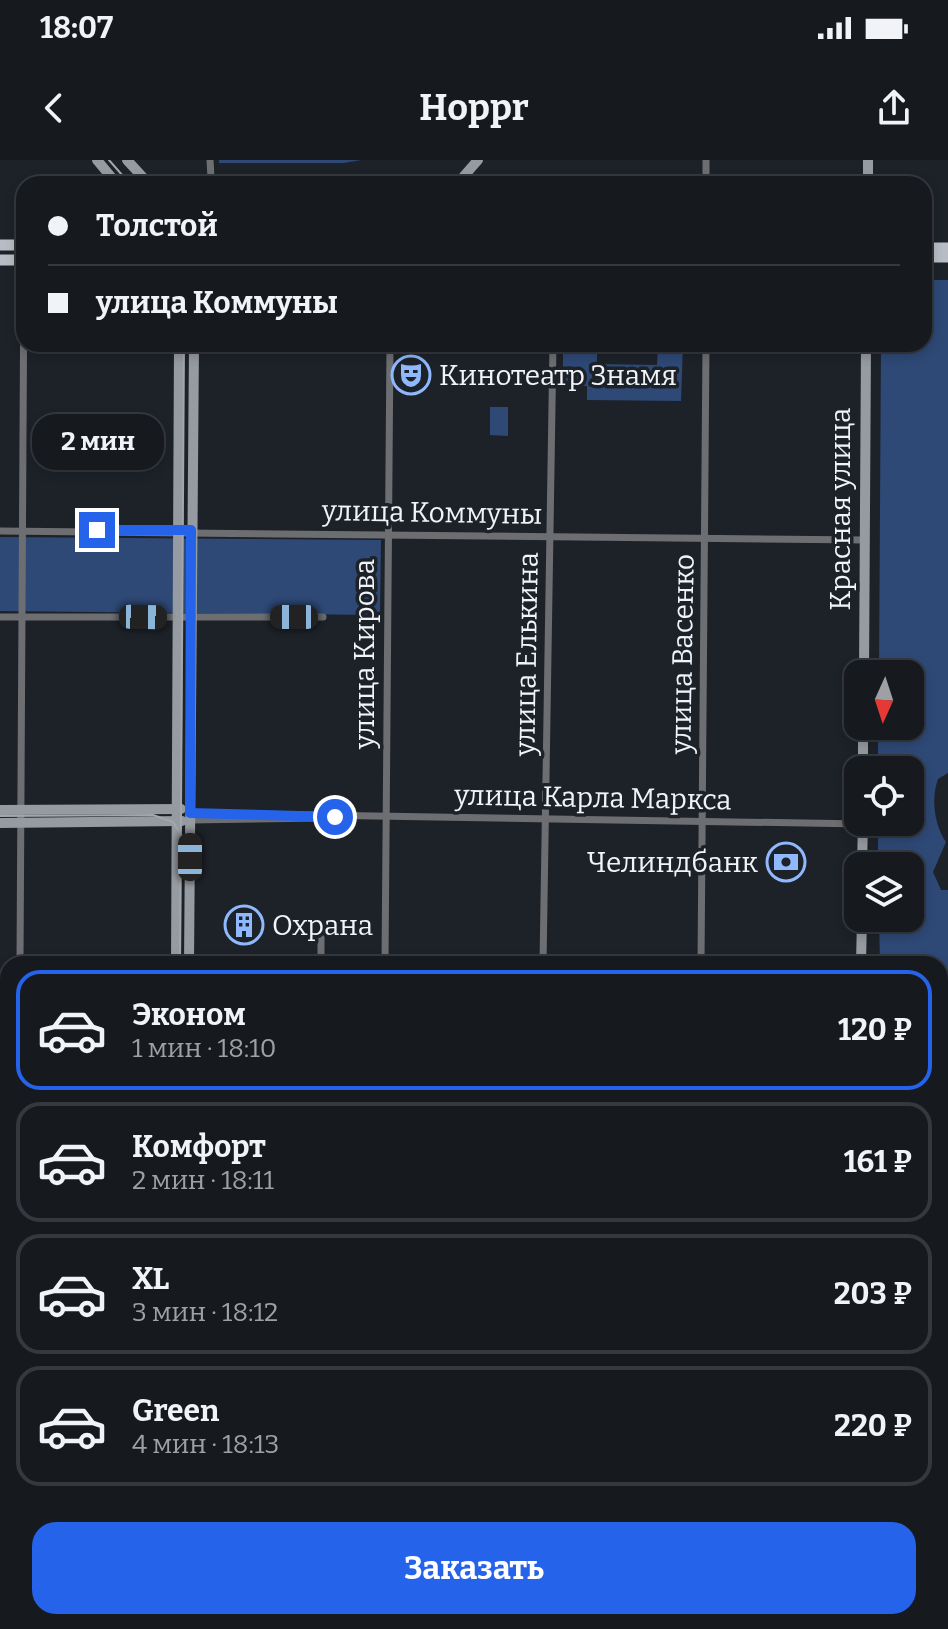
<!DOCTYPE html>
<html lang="ru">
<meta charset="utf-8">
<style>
:root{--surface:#161a1f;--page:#1f2328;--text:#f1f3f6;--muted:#9ea1a4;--line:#35383d;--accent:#2563eb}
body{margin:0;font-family:Bitter,serif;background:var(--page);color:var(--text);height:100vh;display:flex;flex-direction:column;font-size:30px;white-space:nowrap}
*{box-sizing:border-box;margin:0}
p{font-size:26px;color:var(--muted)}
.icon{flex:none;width:44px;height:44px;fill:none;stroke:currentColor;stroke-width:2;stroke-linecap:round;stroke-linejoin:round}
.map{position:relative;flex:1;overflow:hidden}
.drawer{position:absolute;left:0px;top:796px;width:948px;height:674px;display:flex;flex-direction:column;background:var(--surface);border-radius:24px 24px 0 0;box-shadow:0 4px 12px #0003,0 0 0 2px var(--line)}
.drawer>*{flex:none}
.top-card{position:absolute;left:16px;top:16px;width:916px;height:176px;border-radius:24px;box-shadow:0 4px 12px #0003,0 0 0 2px var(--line);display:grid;align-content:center;height:176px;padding:0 32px;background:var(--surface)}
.needle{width:52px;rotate:183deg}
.fabs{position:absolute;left:844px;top:500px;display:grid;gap:16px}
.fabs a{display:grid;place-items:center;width:80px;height:80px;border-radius:16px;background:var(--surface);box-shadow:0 4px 12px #0003,0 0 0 2px var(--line);font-size:40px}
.end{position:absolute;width:36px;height:36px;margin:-18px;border:10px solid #2563eb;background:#fff;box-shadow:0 0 0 4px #fff}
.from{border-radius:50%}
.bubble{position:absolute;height:56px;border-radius:24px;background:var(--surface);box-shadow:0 4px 12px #0003,0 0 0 2px var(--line);font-size:26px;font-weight:700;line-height:56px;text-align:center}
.car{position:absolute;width:24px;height:48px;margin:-24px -12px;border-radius:10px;box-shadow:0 0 6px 2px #0007;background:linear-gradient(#222 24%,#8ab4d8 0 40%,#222 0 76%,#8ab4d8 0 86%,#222 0)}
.top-card b{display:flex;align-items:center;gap:28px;height:76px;font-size:30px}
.top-card b+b{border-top:2px solid var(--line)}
.top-card i{width:20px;height:20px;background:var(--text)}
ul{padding:14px 0 0;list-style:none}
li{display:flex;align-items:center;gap:24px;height:120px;margin:0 16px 12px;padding:0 16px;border:4px solid var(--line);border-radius:24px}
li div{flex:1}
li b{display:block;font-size:30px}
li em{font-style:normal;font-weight:700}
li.current{border-color:var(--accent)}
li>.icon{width:72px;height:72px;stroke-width:1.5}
.primary-button{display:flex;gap:16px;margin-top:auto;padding:16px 32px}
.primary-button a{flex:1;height:92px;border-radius:24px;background:var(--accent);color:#fff;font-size:32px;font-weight:700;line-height:92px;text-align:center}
.status{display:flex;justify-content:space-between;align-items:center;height:56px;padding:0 40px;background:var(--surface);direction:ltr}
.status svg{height:22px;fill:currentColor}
header{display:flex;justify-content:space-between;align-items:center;height:104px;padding:0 32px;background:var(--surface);font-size:36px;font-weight:700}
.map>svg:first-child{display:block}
</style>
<div class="status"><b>18:07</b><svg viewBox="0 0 49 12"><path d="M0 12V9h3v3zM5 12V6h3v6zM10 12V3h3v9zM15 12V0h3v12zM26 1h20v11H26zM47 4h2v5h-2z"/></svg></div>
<header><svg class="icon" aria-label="back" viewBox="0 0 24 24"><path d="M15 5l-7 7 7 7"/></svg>Hoppr<svg class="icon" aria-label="share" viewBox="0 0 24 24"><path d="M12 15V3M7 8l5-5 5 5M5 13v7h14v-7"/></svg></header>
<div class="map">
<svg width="948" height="1469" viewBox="0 0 948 1469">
<rect width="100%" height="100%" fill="#1d2229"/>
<!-- green -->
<g fill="#2e4976">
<polygon points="219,0 361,0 344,3 219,3"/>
<path d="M 924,120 L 948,120 L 948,613 L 938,619 C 931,638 934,665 946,682 L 933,712 L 941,730 L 948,730 L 948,812 L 940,812 L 940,804 L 931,804 L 931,798 L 880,804 L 879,758 L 910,758 L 910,706 L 878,706 L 878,662 L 910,662 L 910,610 L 878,610 L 878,566 L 910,566 L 910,514 L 879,514 L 881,184 L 924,184 Z"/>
<polygon points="563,184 597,184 597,204 657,205 658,184 683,184 681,241 587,240 587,226 563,225"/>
<polygon points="490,247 508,247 508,276 490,275"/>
<polygon points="0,377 381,380 380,455 0,451"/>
<polygon points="940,980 948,980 948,1044 941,1045 942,1068 940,1068"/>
<polygon points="940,1409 948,1412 948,1469 936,1469 934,1462 940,1462"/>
</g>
<!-- water -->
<g fill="#49699f" stroke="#7b92ba" stroke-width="2">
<polygon points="8,1085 8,1239 0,1235 0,1088"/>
<polygon points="940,1263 948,1266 948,1412 940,1409"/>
</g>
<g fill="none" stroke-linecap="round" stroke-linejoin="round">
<!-- street -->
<g stroke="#6c6e72" stroke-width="7">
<polyline points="210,0 211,18"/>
<polyline points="706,24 706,0"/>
<polyline points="0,371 864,380"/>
<polyline points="0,457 323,457"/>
<polyline points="190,653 863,664"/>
<polyline points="190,660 321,658"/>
<polyline points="20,804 24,100"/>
<polyline points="321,804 321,776"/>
<polyline points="385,804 390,184"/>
<polyline points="543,804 553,184"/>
<polyline points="701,804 706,184"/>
<polyline points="172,1462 172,1469"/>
</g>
<!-- secondary -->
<g stroke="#969aa1" stroke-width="10">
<polyline points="97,0 117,24"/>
<polyline points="127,0 149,24"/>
<polyline points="457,24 478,0"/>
<polyline points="868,24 868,0"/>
<polyline points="864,514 866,184"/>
<polyline points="863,610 863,566"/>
<polyline points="0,650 181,649"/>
<polyline points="0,663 182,661"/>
<polyline points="862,706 863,662"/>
<polyline points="176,804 179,184"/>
<polyline points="189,804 194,184"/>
<polyline points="861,804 862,758"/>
<polyline points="940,939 948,939"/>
<polyline points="0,948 8,948"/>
<polyline points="0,961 8,961"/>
<polyline points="940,973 948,973"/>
<polyline points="394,1462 394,1469"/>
<polyline points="374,1469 374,1462"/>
<polyline points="701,1469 702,1462"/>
</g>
<!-- primary -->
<g stroke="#b8bdc5" stroke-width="11">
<polyline points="0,85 24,85"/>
<polyline points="924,88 948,88"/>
<polyline points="924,97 948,97"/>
<polyline points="0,100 24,100"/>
</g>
<!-- tram -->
<g stroke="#a3a6ac" stroke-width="2">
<polyline points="109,0 130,24"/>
<polyline points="0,656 153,655 173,662 182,676"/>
<polyline points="180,804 184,184"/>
<polyline points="940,947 948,947"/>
<polyline points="0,956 8,956"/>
<polyline points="385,1469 385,1462"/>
</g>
</g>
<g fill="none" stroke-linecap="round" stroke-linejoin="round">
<!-- route -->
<polyline stroke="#2563eb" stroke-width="10" points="97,370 191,370 190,653 335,657"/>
</g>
<!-- icons -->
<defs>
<symbol id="theatre-ring" viewBox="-11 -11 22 22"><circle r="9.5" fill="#1d2229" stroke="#8fb8fd" stroke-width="1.5"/><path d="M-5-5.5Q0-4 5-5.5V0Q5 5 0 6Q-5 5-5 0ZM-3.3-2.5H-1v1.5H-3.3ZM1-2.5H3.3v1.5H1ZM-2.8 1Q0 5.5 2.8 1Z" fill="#8fb8fd"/></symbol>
<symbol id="bank-ring" viewBox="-11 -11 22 22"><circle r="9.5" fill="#1d2229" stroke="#8fb8fd" stroke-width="1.5"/><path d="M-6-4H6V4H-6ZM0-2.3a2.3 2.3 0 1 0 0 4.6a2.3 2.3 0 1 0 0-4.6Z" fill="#8fb8fd"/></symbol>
<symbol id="building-ring" viewBox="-11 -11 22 22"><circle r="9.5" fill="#1d2229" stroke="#8fb8fd" stroke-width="1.5"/><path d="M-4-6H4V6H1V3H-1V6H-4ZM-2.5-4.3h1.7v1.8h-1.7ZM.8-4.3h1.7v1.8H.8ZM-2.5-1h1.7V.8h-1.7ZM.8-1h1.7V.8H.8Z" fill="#8fb8fd"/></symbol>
</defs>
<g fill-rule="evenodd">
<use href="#theatre-ring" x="389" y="193" width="44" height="44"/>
<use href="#bank-ring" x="764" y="680" width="44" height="44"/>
<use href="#building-ring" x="222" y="743" width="44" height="44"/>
</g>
<g text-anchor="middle" stroke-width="7" stroke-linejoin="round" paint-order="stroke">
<!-- poi labels -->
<g font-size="28" fill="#f0f3f8" stroke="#1d2229" text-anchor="start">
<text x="439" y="225">Кинотеатр Знамя</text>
<text x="758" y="712" text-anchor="end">Челиндбанк</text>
<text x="272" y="775">Охрана</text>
</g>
<!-- street labels -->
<g font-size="28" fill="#f0f3f8" stroke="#1d2229">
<text transform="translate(840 349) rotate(-90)" y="10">Красная улица</text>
<text transform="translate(432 352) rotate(1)" y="10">улица Коммуны</text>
<text transform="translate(364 494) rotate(-90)" y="10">улица Кирова</text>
<text transform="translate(526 494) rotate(-89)" y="10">улица Елькина</text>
<text transform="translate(682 494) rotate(-89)" y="10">улица Васенко</text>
<text transform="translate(593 637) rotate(1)" y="10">улица Карла Маркса</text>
</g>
</g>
</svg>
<div class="fabs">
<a><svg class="needle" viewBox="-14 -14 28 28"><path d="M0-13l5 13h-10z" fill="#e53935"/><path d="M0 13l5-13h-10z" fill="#9ea1a4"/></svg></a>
<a><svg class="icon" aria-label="locate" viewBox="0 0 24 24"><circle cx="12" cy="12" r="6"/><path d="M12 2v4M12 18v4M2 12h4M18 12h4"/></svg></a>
<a><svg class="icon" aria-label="layers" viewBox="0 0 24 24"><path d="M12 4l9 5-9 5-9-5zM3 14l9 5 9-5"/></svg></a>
</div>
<i class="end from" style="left:335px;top:657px"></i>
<i class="end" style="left:97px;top:370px"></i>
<div class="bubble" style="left:32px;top:254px;width:132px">2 мин</div>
<i class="car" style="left:143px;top:457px;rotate:91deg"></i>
<i class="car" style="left:294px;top:457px;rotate:270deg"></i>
<i class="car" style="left:190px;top:697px;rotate:0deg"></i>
<div class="top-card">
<b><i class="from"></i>Толстой</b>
<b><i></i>улица Коммуны</b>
</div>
<section class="drawer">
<ul>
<li class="current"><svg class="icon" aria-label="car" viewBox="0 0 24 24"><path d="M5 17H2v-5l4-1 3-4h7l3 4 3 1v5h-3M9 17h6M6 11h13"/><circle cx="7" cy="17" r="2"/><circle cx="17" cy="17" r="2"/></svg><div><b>Эконом</b><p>1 мин · 18:10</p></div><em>120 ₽</em></li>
<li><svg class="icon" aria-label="car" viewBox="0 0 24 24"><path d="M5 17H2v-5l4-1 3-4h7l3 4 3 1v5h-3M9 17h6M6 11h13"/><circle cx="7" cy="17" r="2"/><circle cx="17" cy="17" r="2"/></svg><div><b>Комфорт</b><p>2 мин · 18:11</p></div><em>161 ₽</em></li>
<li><svg class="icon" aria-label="car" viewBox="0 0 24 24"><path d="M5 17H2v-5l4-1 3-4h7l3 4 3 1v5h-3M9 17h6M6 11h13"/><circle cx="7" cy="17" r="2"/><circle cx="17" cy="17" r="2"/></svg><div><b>XL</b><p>3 мин · 18:12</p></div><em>203 ₽</em></li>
<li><svg class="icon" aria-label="car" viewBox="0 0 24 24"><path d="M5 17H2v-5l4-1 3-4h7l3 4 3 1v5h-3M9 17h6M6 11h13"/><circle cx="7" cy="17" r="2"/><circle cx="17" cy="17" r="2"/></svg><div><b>Green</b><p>4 мин · 18:13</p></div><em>220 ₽</em></li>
</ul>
<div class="primary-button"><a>Заказать</a></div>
</section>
</div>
